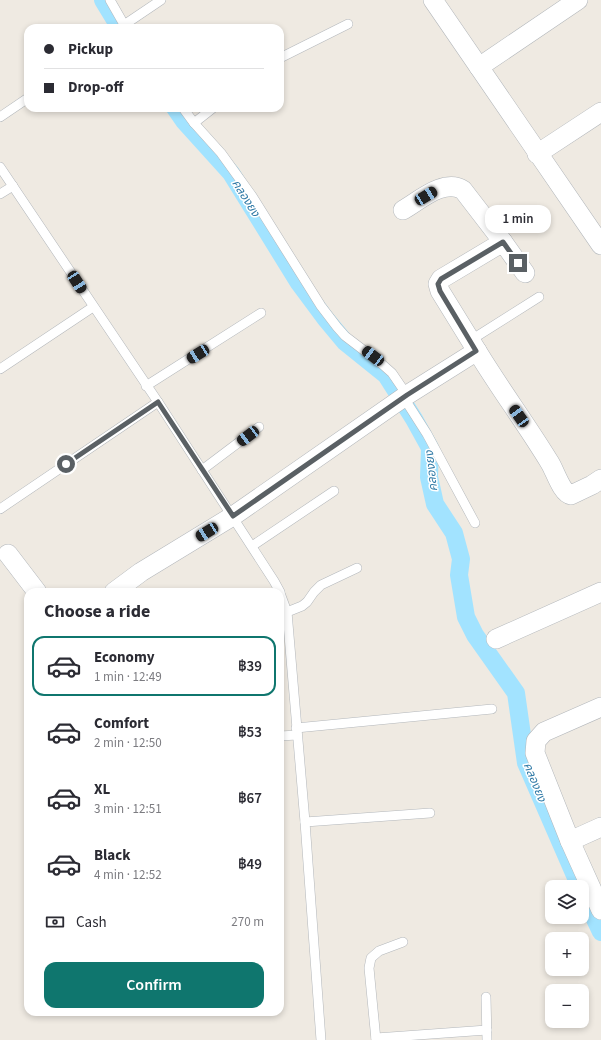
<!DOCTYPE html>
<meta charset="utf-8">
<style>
:root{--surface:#fff;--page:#f7f7f7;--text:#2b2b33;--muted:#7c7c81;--line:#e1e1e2;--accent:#0f766e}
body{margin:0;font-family:"Source Sans 3","Noto Sans Thai",sans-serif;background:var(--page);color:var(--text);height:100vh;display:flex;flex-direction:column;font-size:15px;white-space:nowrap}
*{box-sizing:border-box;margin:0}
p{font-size:13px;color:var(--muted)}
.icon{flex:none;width:22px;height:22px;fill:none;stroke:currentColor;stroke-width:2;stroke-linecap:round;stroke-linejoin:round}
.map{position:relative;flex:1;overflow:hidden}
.panel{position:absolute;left:24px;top:588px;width:260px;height:428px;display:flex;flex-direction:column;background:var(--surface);border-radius:12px;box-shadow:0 2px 6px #0003}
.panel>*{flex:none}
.guide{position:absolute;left:24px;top:24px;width:260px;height:88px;border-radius:12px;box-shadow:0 2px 6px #0003;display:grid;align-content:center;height:88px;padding:0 20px;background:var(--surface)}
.fabs{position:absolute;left:545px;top:880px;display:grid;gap:8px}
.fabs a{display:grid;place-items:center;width:44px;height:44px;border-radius:8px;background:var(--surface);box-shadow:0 2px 6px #0003;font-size:20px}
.end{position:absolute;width:18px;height:18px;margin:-9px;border:5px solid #5a6064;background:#fff;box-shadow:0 0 0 2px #fff}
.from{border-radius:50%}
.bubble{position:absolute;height:28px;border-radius:12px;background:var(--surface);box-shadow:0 2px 6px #0003;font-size:13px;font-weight:600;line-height:28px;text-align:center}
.car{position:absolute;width:12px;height:24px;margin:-12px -6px;border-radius:5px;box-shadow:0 0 3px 1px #0007;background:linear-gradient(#222 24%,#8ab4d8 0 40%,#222 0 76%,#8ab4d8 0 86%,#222 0)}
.guide b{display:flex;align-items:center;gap:14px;height:38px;font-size:15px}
.guide b+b{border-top:1px solid var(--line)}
.guide i{width:10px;height:10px;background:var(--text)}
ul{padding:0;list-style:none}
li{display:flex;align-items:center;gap:12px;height:60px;margin:0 8px 6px;padding:0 12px;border:2px solid transparent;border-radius:12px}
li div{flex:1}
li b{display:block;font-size:15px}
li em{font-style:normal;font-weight:600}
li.current{border-color:var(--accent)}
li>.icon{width:36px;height:36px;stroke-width:1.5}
h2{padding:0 20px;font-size:18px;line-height:48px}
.pay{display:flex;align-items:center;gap:10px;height:44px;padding:0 20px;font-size:15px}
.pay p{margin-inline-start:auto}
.cta{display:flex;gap:8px;margin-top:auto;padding:8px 20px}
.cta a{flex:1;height:46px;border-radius:12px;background:var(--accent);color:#fff;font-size:16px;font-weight:600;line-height:46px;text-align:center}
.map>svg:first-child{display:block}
</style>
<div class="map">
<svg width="601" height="1040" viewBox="0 0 601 1040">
<rect width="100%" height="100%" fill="#efeae2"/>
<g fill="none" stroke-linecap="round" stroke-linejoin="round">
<!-- canal -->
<g stroke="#a2e3ff" stroke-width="18">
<polyline points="103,0 120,28"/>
<polyline points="175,108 184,121 231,173 299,283 325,318 345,342 386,375 414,419 430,448 429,477 435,504 454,533 461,559 459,575 466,617 475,635 516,693 526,763 580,887"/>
<polyline points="582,892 601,932"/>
</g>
<defs>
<g id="lane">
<polyline points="110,0 126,28"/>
<polyline points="124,25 161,0"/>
<polyline points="280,58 348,24"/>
<polyline points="183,108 194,123 221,153 252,196 321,306 337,327 345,336 383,365 392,373 407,395"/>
<polyline points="0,117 28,98"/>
<polyline points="194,123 213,108"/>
<polyline points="0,167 158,402 274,581 280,592"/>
<polyline points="0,194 13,186"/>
<polyline points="471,340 539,297"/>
<polyline points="0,369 93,307"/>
<polyline points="146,386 261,313"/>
<polyline points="404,398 427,434 475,523"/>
<polyline points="202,470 259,427"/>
<polyline points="0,509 158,402"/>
<polyline points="252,546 334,491"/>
<polyline points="280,593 287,612 305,822 321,1040"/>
<polyline points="287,612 302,606 307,602 314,592 321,585 357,568"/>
<polyline points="296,728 492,709"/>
<polyline points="280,736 297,735"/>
<polyline points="305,822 430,813"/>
<polyline points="486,997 487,1040"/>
<polyline points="376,1038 487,1030"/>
<polyline points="376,1040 369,968 371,958 379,951 403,942"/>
</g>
<g id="street">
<polyline points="433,0 601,245"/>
<polyline points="479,67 578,0"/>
<polyline points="537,154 601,112"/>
<path d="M 403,210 C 419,201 444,178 463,190 L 503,242"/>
<path d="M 477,351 C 500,389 527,425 550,463 C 555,471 562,494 571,495 L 592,485 L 601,479"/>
<polyline points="8,554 37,592"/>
<polyline points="114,592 141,572 233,516 407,395 477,351 440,291 438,284 441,279 503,242 525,273"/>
<polyline points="496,639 601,592"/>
<polyline points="601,707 544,732 536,741 535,753 570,841 601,910"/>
<polyline points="570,841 601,827"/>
</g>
</defs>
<!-- lane casing -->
<use href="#lane" stroke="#b3b7bb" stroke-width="10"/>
<!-- street casing -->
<use href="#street" stroke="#b3b7bb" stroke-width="20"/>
<!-- lane -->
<use href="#lane" stroke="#fff" stroke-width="9"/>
<!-- street -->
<use href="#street" stroke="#fff" stroke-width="19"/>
</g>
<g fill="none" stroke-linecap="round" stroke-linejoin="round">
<!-- route -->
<polyline stroke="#5a6064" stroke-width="5" points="66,464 158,402 233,516 407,395 476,351 440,291 438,284 441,279 503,242 518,263"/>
</g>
<g text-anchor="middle" stroke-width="3" stroke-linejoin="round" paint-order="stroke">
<!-- water labels -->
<g font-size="12" font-style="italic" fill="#317ba7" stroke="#fff">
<text transform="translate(246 198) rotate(58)" y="4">คลองยง</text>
<text transform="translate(431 471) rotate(-96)" y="4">คลองยง</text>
<text transform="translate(535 782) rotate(68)" y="4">คลองยง</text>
</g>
</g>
</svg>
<div class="fabs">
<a><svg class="icon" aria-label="layers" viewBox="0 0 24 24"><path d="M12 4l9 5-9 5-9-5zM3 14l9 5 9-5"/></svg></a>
<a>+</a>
<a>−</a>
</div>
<i class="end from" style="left:66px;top:464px"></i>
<i class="end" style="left:518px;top:263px"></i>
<div class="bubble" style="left:485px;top:205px;width:66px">1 min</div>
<i class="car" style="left:426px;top:196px;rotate:59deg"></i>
<i class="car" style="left:77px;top:282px;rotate:147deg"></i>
<i class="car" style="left:198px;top:354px;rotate:238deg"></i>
<i class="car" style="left:373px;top:356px;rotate:307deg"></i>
<i class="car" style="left:519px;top:416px;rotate:325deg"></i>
<i class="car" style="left:248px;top:436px;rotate:233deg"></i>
<i class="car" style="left:207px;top:532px;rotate:238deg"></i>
<div class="guide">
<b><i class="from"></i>Pickup</b>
<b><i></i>Drop-off</b>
</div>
<section class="panel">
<h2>Choose a ride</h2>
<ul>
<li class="current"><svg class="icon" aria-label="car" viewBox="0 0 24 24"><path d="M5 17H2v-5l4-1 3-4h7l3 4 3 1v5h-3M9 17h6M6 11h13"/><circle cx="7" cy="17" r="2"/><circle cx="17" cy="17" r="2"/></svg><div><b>Economy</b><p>1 min · 12:49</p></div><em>฿39</em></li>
<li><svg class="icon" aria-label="car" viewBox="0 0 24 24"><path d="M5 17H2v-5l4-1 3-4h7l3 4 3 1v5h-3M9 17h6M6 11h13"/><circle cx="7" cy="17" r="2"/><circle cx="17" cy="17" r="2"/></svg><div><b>Comfort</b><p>2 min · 12:50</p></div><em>฿53</em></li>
<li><svg class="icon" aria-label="car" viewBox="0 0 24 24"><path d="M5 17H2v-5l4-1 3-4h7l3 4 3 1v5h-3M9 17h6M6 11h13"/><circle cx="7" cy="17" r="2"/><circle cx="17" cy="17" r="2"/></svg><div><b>XL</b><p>3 min · 12:51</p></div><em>฿67</em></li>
<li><svg class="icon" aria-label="car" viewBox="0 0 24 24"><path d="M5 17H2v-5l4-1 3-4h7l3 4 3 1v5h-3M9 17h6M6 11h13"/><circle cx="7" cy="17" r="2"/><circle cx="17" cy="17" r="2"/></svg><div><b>Black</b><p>4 min · 12:52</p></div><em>฿49</em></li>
</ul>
<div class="pay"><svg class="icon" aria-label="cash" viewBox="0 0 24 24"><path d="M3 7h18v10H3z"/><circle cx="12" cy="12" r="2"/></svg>Cash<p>270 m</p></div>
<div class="cta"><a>Confirm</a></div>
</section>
</div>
